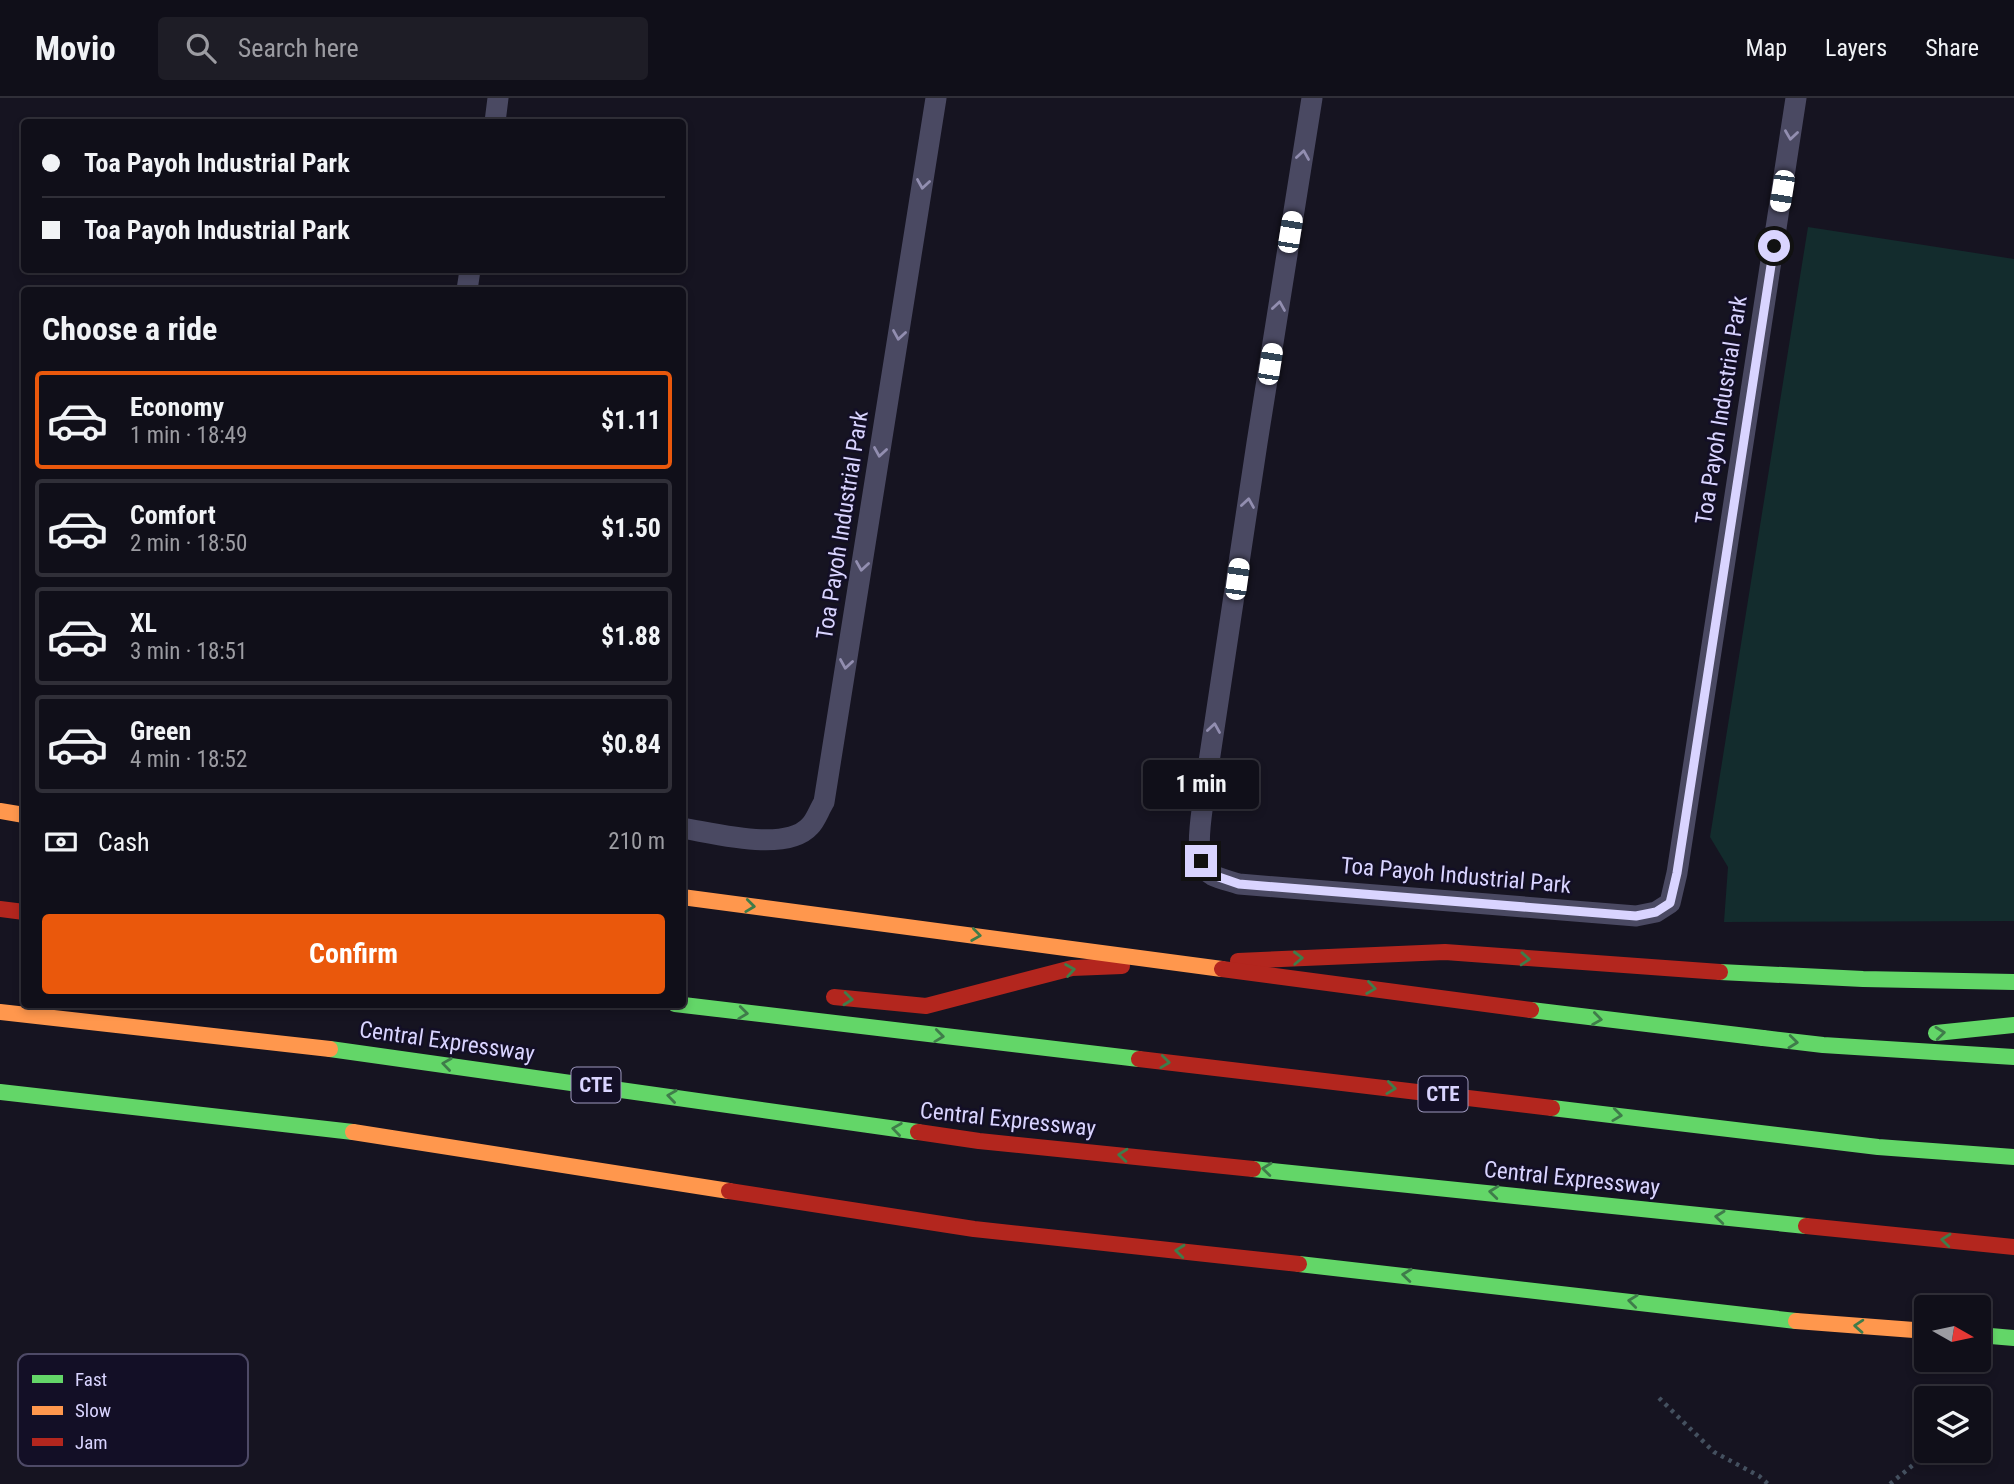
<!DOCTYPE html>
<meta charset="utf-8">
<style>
:root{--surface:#100f19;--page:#1e1d26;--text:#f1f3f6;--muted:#9c9ca2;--line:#302f38;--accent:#ea580c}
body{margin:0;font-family:"Roboto Condensed",sans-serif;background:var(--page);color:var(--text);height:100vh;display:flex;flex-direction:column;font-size:26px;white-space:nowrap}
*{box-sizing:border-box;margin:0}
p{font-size:23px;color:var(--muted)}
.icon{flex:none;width:38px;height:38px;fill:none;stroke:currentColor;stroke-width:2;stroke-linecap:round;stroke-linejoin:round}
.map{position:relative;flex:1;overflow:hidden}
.sheet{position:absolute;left:21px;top:189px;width:665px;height:721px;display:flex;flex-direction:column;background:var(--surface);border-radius:7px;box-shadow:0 4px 10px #0003,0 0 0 2px var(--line)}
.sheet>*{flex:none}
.guide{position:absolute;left:21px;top:21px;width:665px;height:154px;border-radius:7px;box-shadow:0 4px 10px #0003,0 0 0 2px var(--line);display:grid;align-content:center;height:154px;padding:0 21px;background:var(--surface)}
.needle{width:46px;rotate:99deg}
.controls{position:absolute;left:1914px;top:1197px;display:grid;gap:14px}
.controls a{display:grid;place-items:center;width:77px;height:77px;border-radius:7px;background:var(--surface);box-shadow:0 4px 10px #0003,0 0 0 2px var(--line);font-size:35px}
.end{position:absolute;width:32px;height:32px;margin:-16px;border:9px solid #d9d4ff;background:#111;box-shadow:0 0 0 4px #111}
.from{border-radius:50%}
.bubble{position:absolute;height:49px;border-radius:7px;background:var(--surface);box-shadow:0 4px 10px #0003,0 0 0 2px var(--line);font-size:23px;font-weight:700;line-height:49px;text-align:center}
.car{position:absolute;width:21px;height:42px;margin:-21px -10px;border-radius:9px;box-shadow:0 0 5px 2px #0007;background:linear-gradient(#fff 24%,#345 0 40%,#fff 0 76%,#345 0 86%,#fff 0)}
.guide b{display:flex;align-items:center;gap:24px;height:66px;font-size:26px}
.guide b+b{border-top:2px solid var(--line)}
.guide i{width:18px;height:18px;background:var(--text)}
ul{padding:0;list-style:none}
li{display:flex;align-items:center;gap:21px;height:98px;margin:0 14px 10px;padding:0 7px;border:4px solid var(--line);border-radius:7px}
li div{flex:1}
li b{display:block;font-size:26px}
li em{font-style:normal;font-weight:700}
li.current{border-color:var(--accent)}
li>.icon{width:63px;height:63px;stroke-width:1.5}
h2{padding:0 21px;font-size:32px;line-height:84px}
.pay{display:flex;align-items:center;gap:18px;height:77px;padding:0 21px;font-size:26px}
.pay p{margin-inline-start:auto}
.cta{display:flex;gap:14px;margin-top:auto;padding:14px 21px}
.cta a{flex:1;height:80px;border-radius:7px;background:var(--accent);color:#fff;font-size:28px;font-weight:700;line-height:80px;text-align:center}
header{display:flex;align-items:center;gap:42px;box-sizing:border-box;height:98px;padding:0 35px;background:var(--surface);border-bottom:2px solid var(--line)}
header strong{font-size:33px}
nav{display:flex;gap:38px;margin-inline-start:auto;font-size:24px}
.search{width:490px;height:63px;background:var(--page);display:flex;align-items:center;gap:18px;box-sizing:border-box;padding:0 24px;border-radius:7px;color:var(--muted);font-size:26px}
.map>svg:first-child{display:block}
</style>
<header>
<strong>Movio</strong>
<div class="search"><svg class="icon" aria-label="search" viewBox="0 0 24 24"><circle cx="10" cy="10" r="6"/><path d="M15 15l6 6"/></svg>Search here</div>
<nav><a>Map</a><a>Layers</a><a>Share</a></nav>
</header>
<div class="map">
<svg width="2014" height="1386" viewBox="0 0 2014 1386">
<rect width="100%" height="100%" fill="#161421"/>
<!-- green -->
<polygon fill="#132c2d" points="1808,129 2014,161 2014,823 1724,824 1728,769 1710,739"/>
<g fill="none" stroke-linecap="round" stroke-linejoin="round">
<!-- path -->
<g stroke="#44505f" stroke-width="4.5" stroke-dasharray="3.5 5" stroke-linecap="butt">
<polyline points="1659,1300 1714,1354 1759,1378 1768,1386"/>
<polyline points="1890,1386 1919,1362"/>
</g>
<!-- lane -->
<g stroke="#4a4962" stroke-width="21">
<path d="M 1312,0 L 1257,345 L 1204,697 C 1202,717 1191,765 1212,777 C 1220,781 1230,783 1239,786 L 1636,818 L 1656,814 L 1670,805 L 1677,775 L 1796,0"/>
<polyline points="495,24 498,0"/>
<polyline points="467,192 470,172"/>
<path d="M 682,730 C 714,735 786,755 810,728 C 816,722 819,712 824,704 L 936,0"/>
</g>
<!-- fast -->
<g stroke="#63d668" stroke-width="16">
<polyline points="1720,874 1863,881 2014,884"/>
<polyline points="675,906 1139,961"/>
<polyline points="1936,935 2014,927"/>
<polyline points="1763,940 1823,947 2014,959"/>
<polyline points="330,951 918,1034"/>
<polyline points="0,994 353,1034"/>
<polyline points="1552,1010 1878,1049 2014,1059"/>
<polyline points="1253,1071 1806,1128"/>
<polyline points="1299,1166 1796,1223"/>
<polyline points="1979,1237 2014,1240"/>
</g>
<!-- slow -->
<g stroke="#ff974d" stroke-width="16">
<polyline points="0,713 24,717"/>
<polyline points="0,914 330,951"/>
<polyline points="353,1034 729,1093"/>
<polyline points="1796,1223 1927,1233"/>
</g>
<!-- jam -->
<g stroke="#b3261e" stroke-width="16">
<polyline points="0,811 24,814"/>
<polyline points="1238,863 1445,854 1720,874"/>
<polyline points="834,899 926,908 1072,870 1122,868"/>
<polyline points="1139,961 1552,1010"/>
<polyline points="918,1034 979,1043 1253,1071"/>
<polyline points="729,1093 974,1131 1299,1166"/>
<polyline points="1806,1128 2014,1149"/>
</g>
<!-- fast-bridge -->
<polyline stroke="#63d668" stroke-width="16" points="1531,912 1763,940"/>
<!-- slow-bridge -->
<polyline stroke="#ff974d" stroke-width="16" points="682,799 1222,871"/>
<!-- jam-bridge -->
<polyline stroke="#b3261e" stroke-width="16" points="1222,871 1531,912"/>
</g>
<!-- one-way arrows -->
<defs><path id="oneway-chevron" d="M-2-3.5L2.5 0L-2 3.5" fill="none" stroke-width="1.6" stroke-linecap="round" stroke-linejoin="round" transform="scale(1.75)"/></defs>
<g stroke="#928eb0">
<use href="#oneway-chevron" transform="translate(1791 37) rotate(98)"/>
<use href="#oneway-chevron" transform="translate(1303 57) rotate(-81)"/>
<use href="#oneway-chevron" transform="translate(923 86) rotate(99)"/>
<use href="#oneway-chevron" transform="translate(1279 208) rotate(-81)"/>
<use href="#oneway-chevron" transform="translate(899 237) rotate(99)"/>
<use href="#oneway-chevron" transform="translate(880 354) rotate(99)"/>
<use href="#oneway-chevron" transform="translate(1248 405) rotate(-81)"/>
<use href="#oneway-chevron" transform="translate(862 468) rotate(99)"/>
<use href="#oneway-chevron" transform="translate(846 566) rotate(99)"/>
<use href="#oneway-chevron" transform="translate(1214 630) rotate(-81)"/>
</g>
<g stroke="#3f7c4a">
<use href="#oneway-chevron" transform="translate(750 808) rotate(7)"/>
<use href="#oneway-chevron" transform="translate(976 837) rotate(8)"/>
<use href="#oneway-chevron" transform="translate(1298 860) rotate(-2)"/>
<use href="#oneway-chevron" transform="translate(1525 861) rotate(4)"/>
<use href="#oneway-chevron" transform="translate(1070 872) rotate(-9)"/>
<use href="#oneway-chevron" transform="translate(1371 890) rotate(8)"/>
<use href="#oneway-chevron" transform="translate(848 901) rotate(6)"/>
<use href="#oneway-chevron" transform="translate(743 915) rotate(7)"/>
<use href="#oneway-chevron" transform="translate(1597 921) rotate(8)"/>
<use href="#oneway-chevron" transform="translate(1940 935) rotate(-6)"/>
<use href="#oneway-chevron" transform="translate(939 938) rotate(7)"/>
<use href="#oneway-chevron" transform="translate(1793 944) rotate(6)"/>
<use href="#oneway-chevron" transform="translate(1165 964) rotate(7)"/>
<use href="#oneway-chevron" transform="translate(447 966) rotate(-172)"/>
<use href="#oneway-chevron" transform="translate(1391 990) rotate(7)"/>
<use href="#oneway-chevron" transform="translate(672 998) rotate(-172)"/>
<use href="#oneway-chevron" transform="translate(1617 1017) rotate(7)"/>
<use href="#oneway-chevron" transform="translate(897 1031) rotate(-172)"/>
<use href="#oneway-chevron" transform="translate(1123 1057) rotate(-175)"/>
<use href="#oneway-chevron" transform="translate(1267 1071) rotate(-174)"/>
<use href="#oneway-chevron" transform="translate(1494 1094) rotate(-174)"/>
<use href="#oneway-chevron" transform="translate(1720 1119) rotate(-174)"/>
<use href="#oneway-chevron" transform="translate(1946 1142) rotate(-174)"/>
<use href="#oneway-chevron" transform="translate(1180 1153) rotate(-174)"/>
<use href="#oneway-chevron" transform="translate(1407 1177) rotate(-174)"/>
<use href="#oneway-chevron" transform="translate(1633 1203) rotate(-173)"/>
<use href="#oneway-chevron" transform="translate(1859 1228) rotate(-176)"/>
</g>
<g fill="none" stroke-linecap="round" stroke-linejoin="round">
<!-- route -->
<polyline stroke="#d9d4ff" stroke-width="9" points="1201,763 1210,776 1239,786 1636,818 1656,814 1670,805 1677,775 1774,148"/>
</g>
<g text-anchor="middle" stroke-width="5" stroke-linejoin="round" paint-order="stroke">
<!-- shield labels -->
<g fill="#130f26" stroke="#9e99be" stroke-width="2">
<rect x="571.5" y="969.5" width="49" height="35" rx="5"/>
<rect x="1418.5" y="978.5" width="49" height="35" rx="5"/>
</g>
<g font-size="21" font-weight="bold" fill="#d9d4ff">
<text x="596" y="994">CTE</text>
<text x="1443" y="1003">CTE</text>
</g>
<!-- street labels -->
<g font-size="23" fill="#d9d4ff" stroke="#130f26">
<text transform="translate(1721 312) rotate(-81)" y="8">Toa Payoh Industrial Park</text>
<text transform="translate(842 427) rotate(-81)" y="8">Toa Payoh Industrial Park</text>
<text transform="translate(1456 777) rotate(5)" y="8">Toa Payoh Industrial Park</text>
<text transform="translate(447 943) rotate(8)" y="8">Central Expressway</text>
<text transform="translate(1008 1021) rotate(6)" y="8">Central Expressway</text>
<text transform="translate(1572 1080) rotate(6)" y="8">Central Expressway</text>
</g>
</g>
<!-- legend -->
<rect x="18" y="1256" width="230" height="112" rx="10" fill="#130f26" stroke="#4e4a67" stroke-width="2"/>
<rect x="32" y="1277" width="31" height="8" fill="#63d668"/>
<rect x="32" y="1308" width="31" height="9" fill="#ff974d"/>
<rect x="32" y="1340" width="31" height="8" fill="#b3261e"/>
<g font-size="19" fill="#d9d4ff">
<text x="75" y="1288">Fast</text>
<text x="75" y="1319">Slow</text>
<text x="75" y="1351">Jam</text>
</g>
</svg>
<div class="controls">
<a><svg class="needle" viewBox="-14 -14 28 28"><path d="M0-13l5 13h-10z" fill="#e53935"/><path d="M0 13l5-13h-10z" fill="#9c9ca2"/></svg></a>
<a><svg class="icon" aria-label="layers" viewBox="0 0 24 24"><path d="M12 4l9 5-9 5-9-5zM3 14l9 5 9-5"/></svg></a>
</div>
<i class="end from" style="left:1774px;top:148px"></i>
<i class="end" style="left:1201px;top:763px"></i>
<div class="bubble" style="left:1143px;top:662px;width:116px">1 min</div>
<i class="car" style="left:1782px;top:93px;rotate:189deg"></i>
<i class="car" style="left:1290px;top:134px;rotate:9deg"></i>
<i class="car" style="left:1270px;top:266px;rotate:9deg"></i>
<i class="car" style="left:1237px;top:481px;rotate:8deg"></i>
<div class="guide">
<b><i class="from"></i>Toa Payoh Industrial Park</b>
<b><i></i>Toa Payoh Industrial Park</b>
</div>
<section class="sheet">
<h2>Choose a ride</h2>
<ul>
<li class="current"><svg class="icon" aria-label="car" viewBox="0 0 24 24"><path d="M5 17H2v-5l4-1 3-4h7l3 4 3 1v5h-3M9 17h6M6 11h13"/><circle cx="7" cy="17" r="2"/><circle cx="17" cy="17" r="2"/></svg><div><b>Economy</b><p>1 min · 18:49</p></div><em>$1.11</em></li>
<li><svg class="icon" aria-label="car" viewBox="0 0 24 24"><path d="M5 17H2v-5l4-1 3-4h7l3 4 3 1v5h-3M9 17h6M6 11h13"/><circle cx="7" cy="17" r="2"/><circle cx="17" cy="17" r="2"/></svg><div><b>Comfort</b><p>2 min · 18:50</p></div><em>$1.50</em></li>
<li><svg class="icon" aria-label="car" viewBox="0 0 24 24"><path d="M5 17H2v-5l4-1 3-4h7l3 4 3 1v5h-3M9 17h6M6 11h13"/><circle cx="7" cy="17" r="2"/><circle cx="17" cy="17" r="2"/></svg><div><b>XL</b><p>3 min · 18:51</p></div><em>$1.88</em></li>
<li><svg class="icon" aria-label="car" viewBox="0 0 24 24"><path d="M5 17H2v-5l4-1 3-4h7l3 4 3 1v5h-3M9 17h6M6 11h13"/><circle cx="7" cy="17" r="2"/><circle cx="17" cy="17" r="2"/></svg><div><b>Green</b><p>4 min · 18:52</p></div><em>$0.84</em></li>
</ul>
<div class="pay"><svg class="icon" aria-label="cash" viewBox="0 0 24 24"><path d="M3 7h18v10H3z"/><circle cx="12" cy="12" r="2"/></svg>Cash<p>210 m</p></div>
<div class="cta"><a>Confirm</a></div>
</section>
</div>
